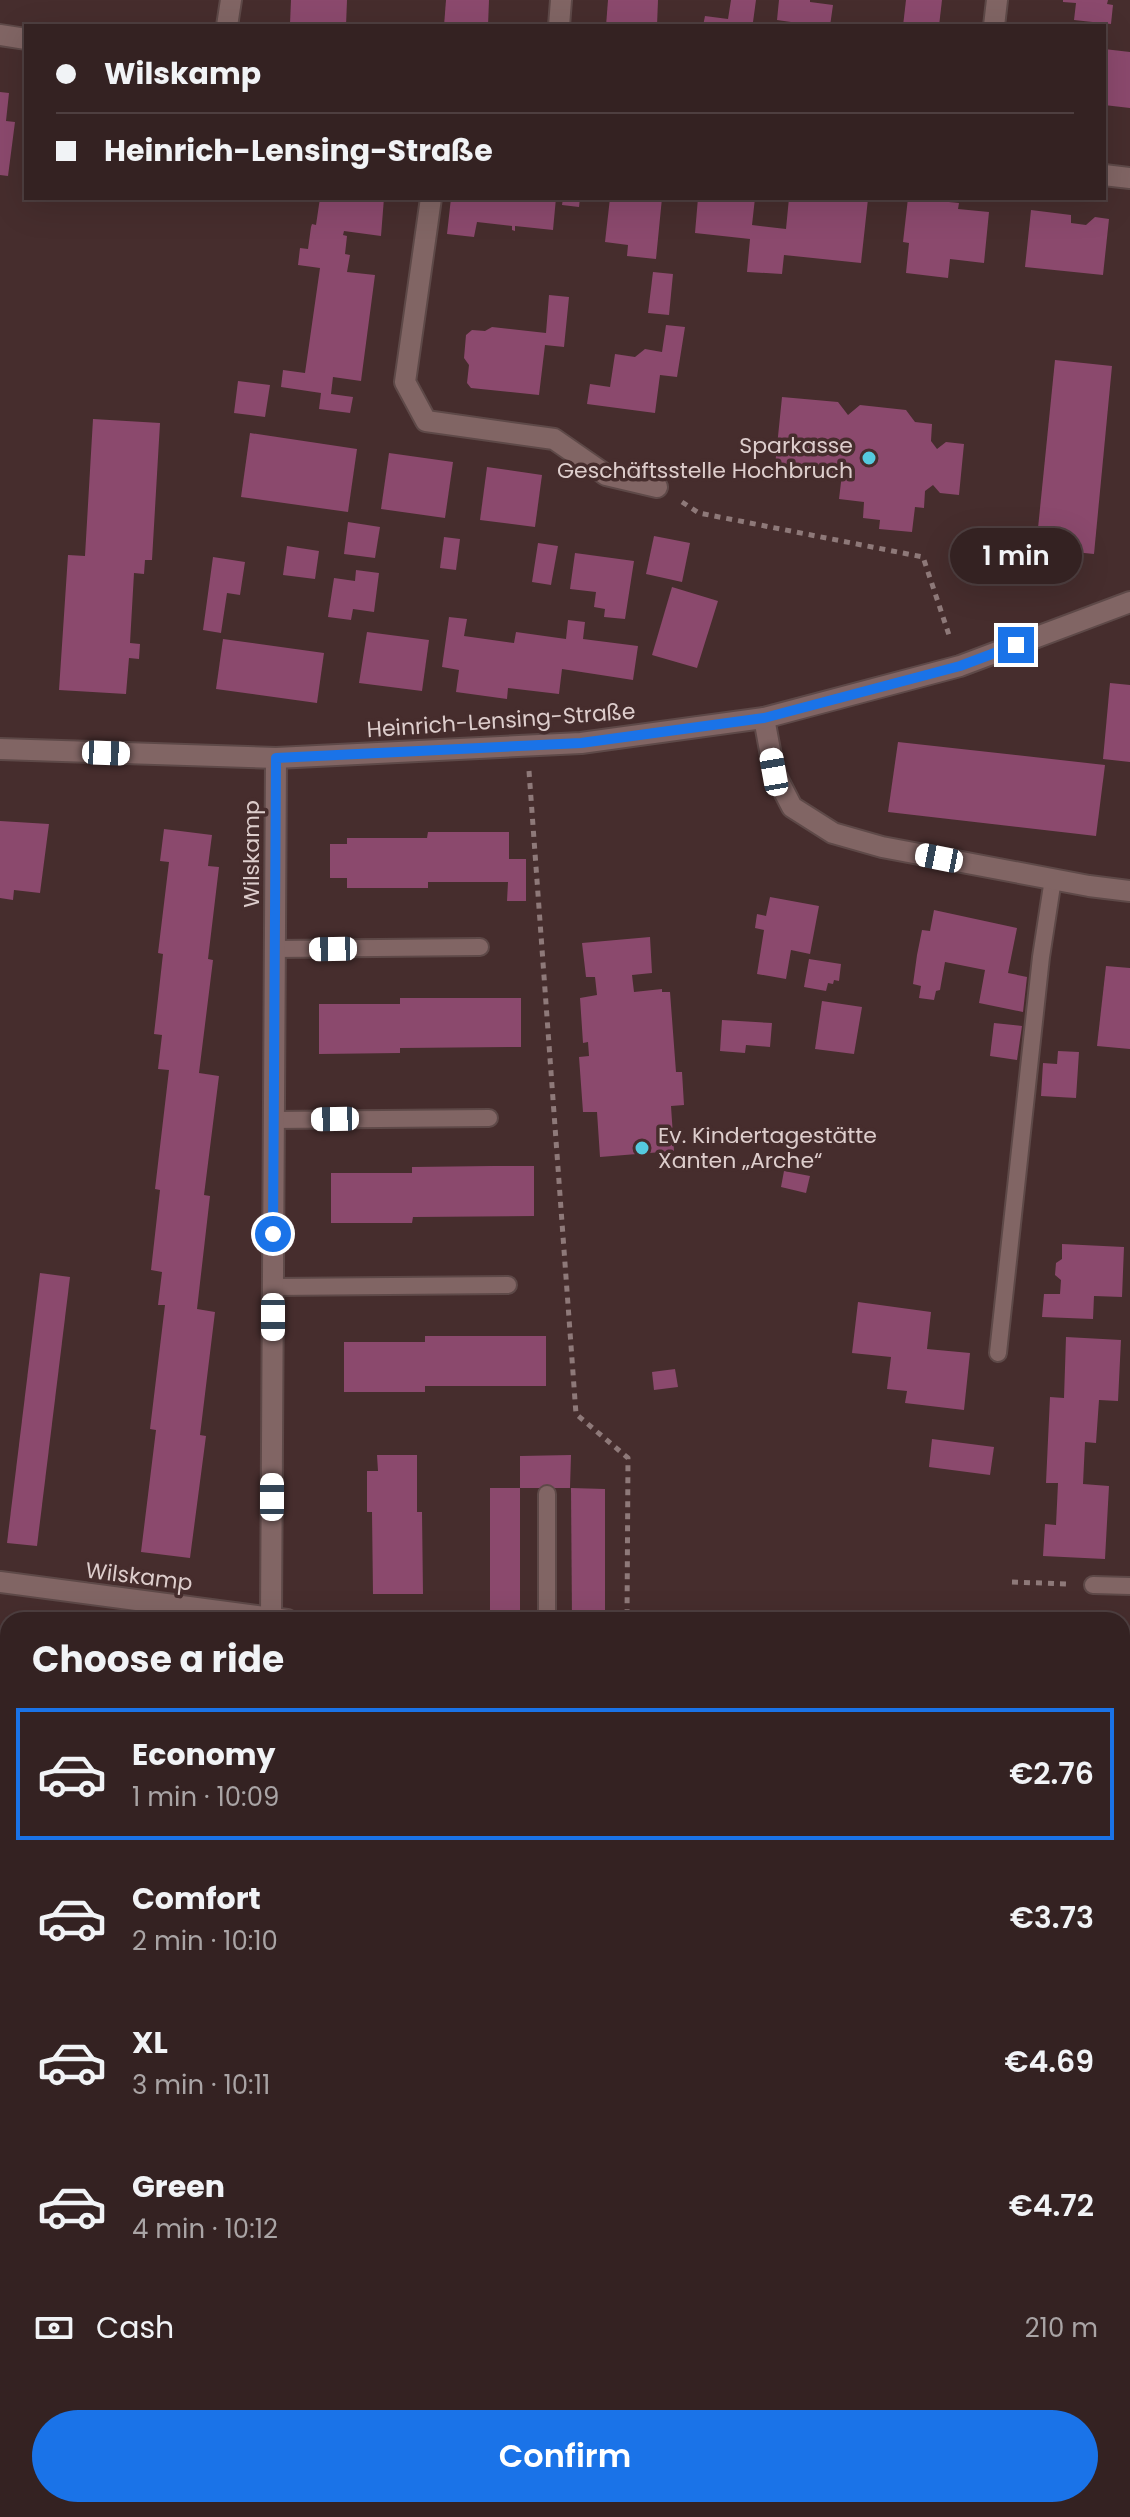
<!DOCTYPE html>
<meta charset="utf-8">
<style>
:root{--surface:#342222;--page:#3f2f2f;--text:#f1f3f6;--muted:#a9a4a5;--line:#4e3f40;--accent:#1a73e8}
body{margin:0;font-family:Poppins,sans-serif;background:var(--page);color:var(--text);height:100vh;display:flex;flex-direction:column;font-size:30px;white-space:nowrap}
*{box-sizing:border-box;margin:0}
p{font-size:26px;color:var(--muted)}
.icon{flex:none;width:44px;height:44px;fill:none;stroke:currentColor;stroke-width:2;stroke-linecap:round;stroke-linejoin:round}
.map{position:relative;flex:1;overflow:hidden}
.side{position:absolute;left:0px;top:1612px;width:1130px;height:906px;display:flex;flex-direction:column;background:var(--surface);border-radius:24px 24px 0 0;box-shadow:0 8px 32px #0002,0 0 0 2px var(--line)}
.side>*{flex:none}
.banner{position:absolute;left:24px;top:24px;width:1082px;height:176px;border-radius:0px;box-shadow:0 8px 32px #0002,0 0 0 2px var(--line);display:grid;align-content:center;height:176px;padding:0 32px;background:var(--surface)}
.end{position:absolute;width:36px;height:36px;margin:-18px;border:10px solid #1a73e8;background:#fff;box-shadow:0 0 0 4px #fff}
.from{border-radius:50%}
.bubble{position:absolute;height:56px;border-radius:28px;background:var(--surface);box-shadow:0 8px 32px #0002,0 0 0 2px var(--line);font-size:26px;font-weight:600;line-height:56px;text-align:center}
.car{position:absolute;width:24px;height:48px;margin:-24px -12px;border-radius:10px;box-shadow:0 0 6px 2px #0007;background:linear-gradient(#fff 24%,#345 0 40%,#fff 0 76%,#345 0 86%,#fff 0)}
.banner b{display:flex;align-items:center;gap:28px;height:76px;font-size:30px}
.banner b+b{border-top:2px solid var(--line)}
.banner i{width:20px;height:20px;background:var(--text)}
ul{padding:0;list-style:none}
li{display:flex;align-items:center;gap:24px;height:132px;margin:0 16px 12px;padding:0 16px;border:4px solid transparent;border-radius:0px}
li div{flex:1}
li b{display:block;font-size:30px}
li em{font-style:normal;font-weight:600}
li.current{border-color:var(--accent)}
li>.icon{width:72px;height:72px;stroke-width:1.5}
h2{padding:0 32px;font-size:36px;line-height:96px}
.pay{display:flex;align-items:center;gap:20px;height:88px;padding:0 32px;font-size:30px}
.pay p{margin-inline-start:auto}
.primary-button{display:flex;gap:16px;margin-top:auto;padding:16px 32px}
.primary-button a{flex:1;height:92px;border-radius:48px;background:var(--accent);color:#fff;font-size:32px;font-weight:600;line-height:92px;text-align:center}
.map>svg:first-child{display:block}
</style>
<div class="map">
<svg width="1130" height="2517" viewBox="0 0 1130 2517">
<rect width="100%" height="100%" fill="#462d2d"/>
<!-- building -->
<g fill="#8b496d">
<polygon points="291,0 347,0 346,26 290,24"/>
<polygon points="446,0 489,0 488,26 444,26"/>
<polygon points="608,0 658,0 657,26 606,26"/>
<polygon points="731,0 756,0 753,22 755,22 755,26 703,26 705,16 728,19"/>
<polygon points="779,0 810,0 810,2 833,5 830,26 798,26 798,23 777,20"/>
<polygon points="906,0 942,0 939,26 903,26"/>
<polygon points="1063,0 1108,0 1107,4 1113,5 1111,24 1074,20 1076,3 1063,2"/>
<polygon points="1104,49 1130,52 1130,108 1104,105"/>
<polygon points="0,92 9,93 6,121 15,122 8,176 0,175"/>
<polygon points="320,198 384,198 381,236 344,231 343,235 347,236 345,254 350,255 347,272 375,275 361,381 333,377 331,394 353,397 350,413 319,409 321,393 281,387 283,370 305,373 320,268 298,265 300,248 308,249 311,227 312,224 316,225"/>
<polygon points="451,198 556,198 553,230 515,226 515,231 512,230 512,226 477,222 474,237 447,234"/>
<polygon points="563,198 580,198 579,207 562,205"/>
<polygon points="610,198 662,198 656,259 627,256 628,245 605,242"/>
<polygon points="698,198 755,198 752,225 786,229 789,198 868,199 861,263 784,255 782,274 747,272 750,239 695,233"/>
<polygon points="908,198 959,203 958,209 989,212 984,263 950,259 948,278 906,273 909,243 903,242"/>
<polygon points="1031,210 1071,215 1071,223 1086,225 1095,217 1109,219 1103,275 1025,267"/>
<polygon points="653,272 673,274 669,315 648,313"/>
<polygon points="549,295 569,297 564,347 545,345 539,395 471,388 467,383 469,365 464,358 466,335 472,330 485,331 492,327 546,333"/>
<polygon points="666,325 685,327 677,377 660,375 655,413 587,404 590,384 610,387 615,354 635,357 645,349 662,352"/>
<polygon points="1055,360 1112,366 1094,554 1036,548"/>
<polygon points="238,381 270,385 265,417 234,413"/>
<polygon points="782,397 838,402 848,415 860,405 906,410 915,422 932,424 931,441 937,449 946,442 964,444 959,495 940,493 933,485 925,491 924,508 915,507 912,532 879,529 880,520 863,518 864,502 839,499 842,474 775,466"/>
<polygon points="93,419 160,423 152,560 145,560 144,574 134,573 130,643 140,644 139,659 129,658 126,694 59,690 68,555 85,556"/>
<polygon points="250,433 357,449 348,512 241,497"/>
<polygon points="389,453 453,462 445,518 381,509"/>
<polygon points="487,467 542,475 535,527 480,520"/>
<polygon points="348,522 380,527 375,558 344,554"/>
<polygon points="654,536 690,543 682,582 646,574"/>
<polygon points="444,537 460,539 456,570 440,568"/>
<polygon points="538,543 558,546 551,585 532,582"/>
<polygon points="287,546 319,551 315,579 283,575"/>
<polygon points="575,553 634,561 625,619 604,617 605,609 594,607 596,592 570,589"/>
<polygon points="213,557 245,562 240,595 227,593 221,633 203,630"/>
<polygon points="356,570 379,573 374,612 353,609 351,620 328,617 334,578 355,581"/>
<polygon points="672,587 718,601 697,668 652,655"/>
<polygon points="449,617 467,619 464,636 514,643 516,632 566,639 568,620 585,622 583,639 638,646 633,680 562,669 559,694 508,688 507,699 456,692 459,670 442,667"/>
<polygon points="367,632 429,640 422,691 359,683"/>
<polygon points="223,639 324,653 317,703 216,689"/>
<polygon points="1110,683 1130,685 1130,762 1103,759"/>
<polygon points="898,742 1105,765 1096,836 888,812"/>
<polygon points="0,821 49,824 40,893 14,890 13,900 0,898"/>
<polygon points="164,829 212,835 208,866 219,867 208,959 213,960 199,1073 219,1076 204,1195 210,1196 197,1309 215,1312 200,1435 206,1436 190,1558 141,1552 156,1430 150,1429 165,1305 158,1305 162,1272 151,1270 160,1190 155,1189 169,1070 158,1069 162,1035 154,1034 163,954 158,953 169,862 160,861"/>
<polygon points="428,832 509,832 509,859 526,859 526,901 507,901 508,882 428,882 428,888 347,888 347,878 330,878 330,844 347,844 347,838 427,838"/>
<polygon points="770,897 819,906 810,954 791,950 786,979 757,974 764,930 755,928 757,914 766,916"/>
<polygon points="934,910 1017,928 1008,973 1027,977 1023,1012 979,1003 985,970 945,962 940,990 936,991 934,1000 919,998 921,986 913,984 917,955 922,930 930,931"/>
<polygon points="650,937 652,973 632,975 634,992 662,989 662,992 670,992 676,1072 682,1072 684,1105 671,1106 674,1151 600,1157 597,1112 583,1112 579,1057 589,1056 588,1042 583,1043 580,998 597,995 595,977 586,977 582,943"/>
<polygon points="809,959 841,964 839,981 834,980 833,984 828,983 826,991 804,987"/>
<polygon points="1106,966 1130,968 1130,1049 1097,1046"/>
<polygon points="400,998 521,998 521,1047 400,1048 400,1053 319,1054 319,1004 400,1004"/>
<polygon points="822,1001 862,1007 854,1054 815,1049"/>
<polygon points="722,1020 772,1023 770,1047 746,1045 745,1053 720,1051"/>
<polygon points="994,1023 1022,1026 1017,1060 990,1056"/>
<polygon points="1058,1051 1079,1052 1076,1098 1041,1096 1043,1063 1057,1064"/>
<polygon points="493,1166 534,1166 534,1216 413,1217 412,1223 331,1223 331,1173 412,1173 412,1167"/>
<polygon points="784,1171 810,1176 806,1193 781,1187"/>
<polygon points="1062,1244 1124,1247 1122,1297 1094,1296 1093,1319 1042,1317 1044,1294 1060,1294 1061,1280 1055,1275 1056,1263 1062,1259"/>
<polygon points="40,1273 70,1277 37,1546 7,1543"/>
<polygon points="858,1302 931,1312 927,1349 970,1353 964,1410 905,1403 907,1391 887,1389 891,1357 852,1353"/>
<polygon points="425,1336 546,1336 546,1386 425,1386 425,1392 344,1392 344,1342 425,1342"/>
<polygon points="1066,1337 1121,1340 1118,1401 1099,1400 1096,1443 1085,1442 1083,1484 1109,1486 1105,1559 1043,1556 1045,1524 1056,1525 1058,1483 1046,1483 1050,1397 1064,1398"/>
<polygon points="675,1369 678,1387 654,1390 652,1372"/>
<polygon points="932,1439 994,1447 990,1475 929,1467"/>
<polygon points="377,1455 417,1455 417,1512 422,1512 423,1594 373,1594 372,1512 367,1512 367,1471 378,1471"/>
<polygon points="571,1455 570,1488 520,1488 520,1456"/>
<rect x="490" y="1488" width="30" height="132"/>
<polygon points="571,1488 605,1489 605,1620 572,1620"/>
<polygon points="1047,1611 1115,1612 1115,1620 1047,1620"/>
<polygon points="1122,1636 1130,1637 1130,1670 1127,1669 1126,1686 1122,1686"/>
<polygon points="0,1642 8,1643 8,1669 2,1712 0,1712"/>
<polygon points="1122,1878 1130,1878 1130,1913 1122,1912"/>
<rect x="1122" y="2033" width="8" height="75"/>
<polygon points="21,2510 106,2510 118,2512 117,2517 20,2517"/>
</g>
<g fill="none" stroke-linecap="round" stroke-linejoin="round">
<defs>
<g id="lane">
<polyline points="275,949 480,947"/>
<polyline points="274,1120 489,1118"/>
<polyline points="273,1287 508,1285"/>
<polyline points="998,1353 1041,957 1053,879"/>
<polyline points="547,1494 547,1620"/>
<polyline points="1093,1585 1130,1586"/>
</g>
<g id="street">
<polyline points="227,26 231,0"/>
<polyline points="559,26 561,0"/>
<polyline points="994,26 997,0"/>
<polyline points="0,35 26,39"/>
<polyline points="1104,175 1130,178"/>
<polyline points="431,198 405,382 426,421 554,439 606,475 657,487"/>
<polyline points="764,718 774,772 792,807 833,833 882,847 1089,886 1130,891"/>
<polyline points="0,1582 287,1620"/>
<polyline points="271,1617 276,758"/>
<polyline points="0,1866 8,1867"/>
<polyline points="1122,1970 1130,1970"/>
</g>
<g id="secondary">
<polyline points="0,749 276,758 581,743 764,718 960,666 1130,602"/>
<polyline points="0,2289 8,2291"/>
<polyline points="788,2510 821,2517"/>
</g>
</defs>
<!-- lane casing -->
<use href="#lane" stroke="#5e4948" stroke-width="20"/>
<!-- street casing -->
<use href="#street" stroke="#5e4948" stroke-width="24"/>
<!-- secondary casing -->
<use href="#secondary" stroke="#5e4948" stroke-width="24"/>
<!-- path -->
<g stroke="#8e7979" stroke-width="5" stroke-dasharray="6 6" stroke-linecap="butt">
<polyline points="682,502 699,513 923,557 950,638"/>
<polyline points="529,771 576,1414 628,1458 627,1620"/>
<polyline points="1012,1582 1068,1584"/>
<polyline points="0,2231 8,2234"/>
<polyline points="1063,2510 1091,2517"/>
<polyline points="892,2517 892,2510"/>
</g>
<!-- lane -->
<use href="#lane" stroke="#816564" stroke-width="16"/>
<!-- street -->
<use href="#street" stroke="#816564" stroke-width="20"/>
<!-- secondary -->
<use href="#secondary" stroke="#816564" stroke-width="20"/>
</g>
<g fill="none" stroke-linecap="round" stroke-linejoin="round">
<!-- route -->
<polyline stroke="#1a73e8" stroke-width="10" points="273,1234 276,758 581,743 764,718 960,666 1016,645"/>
</g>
<!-- markers -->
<g fill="#55cadf" stroke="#462d2d" stroke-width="3">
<circle cx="869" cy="458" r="8"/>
<circle cx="642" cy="1148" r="8"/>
</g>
<g text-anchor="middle" stroke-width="7" stroke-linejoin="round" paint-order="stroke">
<!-- poi labels -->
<g font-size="22" fill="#ddcdcc" stroke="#462d2d" text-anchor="end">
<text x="853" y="453">Sparkasse<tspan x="853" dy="25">Geschäftsstelle Hochbruch</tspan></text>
<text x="658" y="1143" text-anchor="start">Ev. Kindertagestätte<tspan x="658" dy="25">Xanten „Arche“</tspan></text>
</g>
<!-- street labels -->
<g font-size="22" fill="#ddcdcc" stroke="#462d2d">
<text transform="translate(501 720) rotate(-4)" y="8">Heinrich-Lensing-Straße</text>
<text transform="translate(251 854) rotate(-90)" y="8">Wilskamp</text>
<text transform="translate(139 1576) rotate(7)" y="8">Wilskamp</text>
</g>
</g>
</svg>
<i class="end from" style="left:273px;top:1234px"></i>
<i class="end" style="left:1016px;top:645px"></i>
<div class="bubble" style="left:950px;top:528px;width:132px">1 min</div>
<i class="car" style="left:106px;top:753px;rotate:92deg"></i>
<i class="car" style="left:774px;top:772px;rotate:350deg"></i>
<i class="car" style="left:939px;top:858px;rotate:281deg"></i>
<i class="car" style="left:333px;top:949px;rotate:269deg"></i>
<i class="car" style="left:335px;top:1119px;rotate:269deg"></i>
<i class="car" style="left:273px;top:1317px;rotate:180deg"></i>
<i class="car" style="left:272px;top:1497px;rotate:0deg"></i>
<div class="banner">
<b><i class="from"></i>Wilskamp</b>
<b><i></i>Heinrich-Lensing-Straße</b>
</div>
<section class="side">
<h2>Choose a ride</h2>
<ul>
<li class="current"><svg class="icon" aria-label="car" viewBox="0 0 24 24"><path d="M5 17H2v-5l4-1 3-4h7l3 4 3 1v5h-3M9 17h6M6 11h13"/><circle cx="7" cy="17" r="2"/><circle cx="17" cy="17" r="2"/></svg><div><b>Economy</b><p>1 min · 10:09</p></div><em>€2.76</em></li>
<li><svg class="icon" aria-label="car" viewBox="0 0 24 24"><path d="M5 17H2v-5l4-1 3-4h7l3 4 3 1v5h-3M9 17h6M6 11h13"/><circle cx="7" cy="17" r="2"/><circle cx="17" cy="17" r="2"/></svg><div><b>Comfort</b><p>2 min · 10:10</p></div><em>€3.73</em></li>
<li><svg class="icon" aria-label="car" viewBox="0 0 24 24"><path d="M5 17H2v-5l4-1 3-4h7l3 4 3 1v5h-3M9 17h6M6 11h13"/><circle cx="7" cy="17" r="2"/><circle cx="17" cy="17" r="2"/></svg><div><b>XL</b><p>3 min · 10:11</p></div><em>€4.69</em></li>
<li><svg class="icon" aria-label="car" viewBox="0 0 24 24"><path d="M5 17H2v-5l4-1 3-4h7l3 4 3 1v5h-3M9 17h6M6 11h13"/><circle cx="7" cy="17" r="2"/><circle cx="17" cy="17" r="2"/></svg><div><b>Green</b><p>4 min · 10:12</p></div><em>€4.72</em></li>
</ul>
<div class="pay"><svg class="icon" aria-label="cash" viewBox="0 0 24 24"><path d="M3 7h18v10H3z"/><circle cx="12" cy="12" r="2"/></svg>Cash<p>210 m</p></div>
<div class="primary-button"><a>Confirm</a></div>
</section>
</div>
